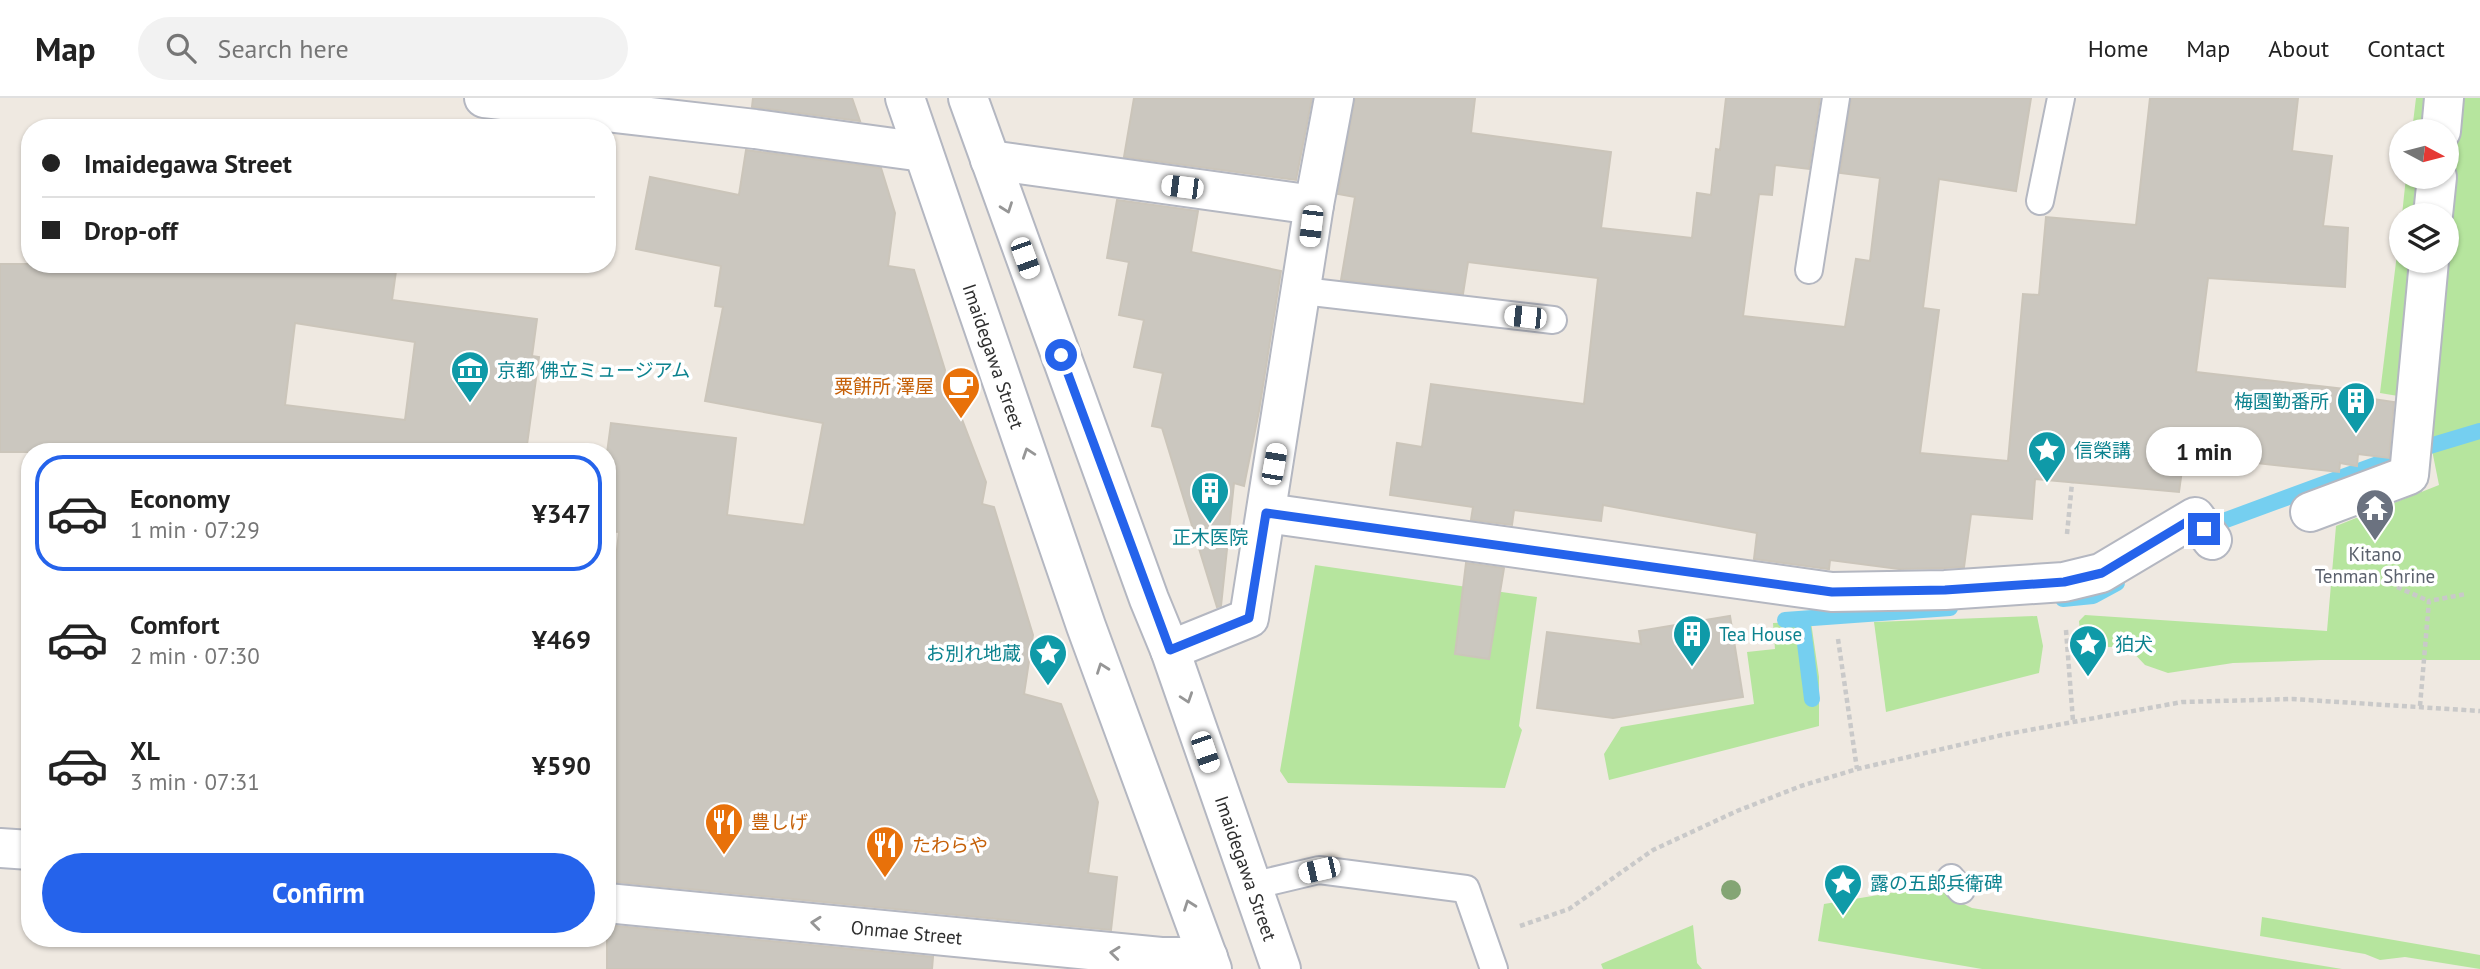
<!DOCTYPE html>
<meta charset="utf-8">
<style>
:root{--surface:#fff;--page:#f2f2f2;--text:#222;--muted:#767676;--line:#e0e0e0;--accent:#2563eb}
body{margin:0;font-family:"PT Sans","Noto Sans JP",sans-serif;background:var(--page);color:var(--text);height:100vh;display:flex;flex-direction:column;font-size:26px;white-space:nowrap}
*{box-sizing:border-box;margin:0}
p{font-size:23px;color:var(--muted)}
.icon{flex:none;width:38px;height:38px;fill:none;stroke:currentColor;stroke-width:2;stroke-linecap:round;stroke-linejoin:round}
.map{position:relative;flex:1;overflow:hidden}
.sheet{position:absolute;left:21px;top:345px;width:595px;height:504px;display:flex;flex-direction:column;background:var(--surface);border-radius:28px;box-shadow:0 2px 5px #0004}
.sheet>*{flex:none}
.top-card{position:absolute;left:21px;top:21px;width:595px;height:154px;border-radius:28px;box-shadow:0 2px 5px #0004;display:grid;align-content:center;height:154px;padding:0 21px;background:var(--surface)}
.needle{width:46px;rotate:97deg}
.controls{position:absolute;left:2389px;top:21px;display:grid;gap:14px}
.controls a{display:grid;place-items:center;width:70px;height:70px;border-radius:50%;background:var(--surface);box-shadow:0 2px 5px #0004;font-size:35px}
.end{position:absolute;width:32px;height:32px;margin:-16px;border:9px solid #2563eb;background:#fff;box-shadow:0 0 0 4px #fff}
.from{border-radius:50%}
.bubble{position:absolute;height:49px;border-radius:24px;background:var(--surface);box-shadow:0 2px 5px #0004;font-size:23px;font-weight:600;line-height:49px;text-align:center}
.car{position:absolute;width:21px;height:42px;margin:-21px -10px;border-radius:9px;box-shadow:0 0 5px 2px #0007;background:linear-gradient(#fff 24%,#345 0 40%,#fff 0 76%,#345 0 86%,#fff 0)}
.top-card b{display:flex;align-items:center;gap:24px;height:66px;font-size:26px}
.top-card b+b{border-top:2px solid var(--line)}
.top-card i{width:18px;height:18px;background:var(--text)}
ul{padding:12px 0 0;list-style:none}
li{display:flex;align-items:center;gap:21px;height:116px;margin:0 14px 10px;padding:0 7px;border:4px solid transparent;border-radius:28px}
li div{flex:1}
li b{display:block;font-size:26px}
li em{font-style:normal;font-weight:600}
li.selected{border-color:var(--accent)}
li>.icon{width:63px;height:63px;stroke-width:1.5}
.cta{display:flex;gap:14px;margin-top:auto;padding:14px 21px}
.cta a{flex:1;height:80px;border-radius:42px;background:var(--accent);color:#fff;font-size:28px;font-weight:600;line-height:80px;text-align:center}
header{display:flex;align-items:center;gap:42px;box-sizing:border-box;height:98px;padding:0 35px;background:var(--surface);border-bottom:2px solid var(--line)}
header strong{font-size:33px}
nav{display:flex;gap:38px;margin-inline-start:auto;font-size:24px}
.search{width:490px;height:63px;background:var(--page);display:flex;align-items:center;gap:18px;box-sizing:border-box;padding:0 24px;border-radius:38px;color:var(--muted);font-size:26px}
.map>svg:first-child{display:block}
</style>
<header>
<strong>Map</strong>
<div class="search"><svg class="icon" aria-label="search" viewBox="0 0 24 24"><circle cx="10" cy="10" r="6"/><path d="M15 15l6 6"/></svg>Search here</div>
<nav><a>Home</a><a>Map</a><a>About</a><a>Contact</a></nav>
</header>
<div class="map">
<svg width="2480" height="871" viewBox="0 0 2480 871">
<rect width="100%" height="100%" fill="#efe9e1"/>
<!-- green -->
<g fill="#b6e59e">
<polygon points="2416,0 2480,0 2480,562 2321,562 2233,565 2168,575 2145,567 2128,549 2087,549 2081,544 2079,523 2085,517 2327,533 2336,428 2439,387 2422,302 2380,295 2401,123 2401,163 2446,163 2446,117 2402,117 2406,79 2446,79 2446,33 2412,33"/>
<polygon points="1315,467 1537,499 1519,628 1522,632 1505,690 1288,685 1280,673"/>
<polygon points="2037,518 2043,548 2039,575 1886,614 1874,524"/>
<polygon points="1811,524 1819,579 1819,628 1609,682 1604,656 1621,629 1754,606 1747,554 1775,551 1773,525"/>
<polygon points="1939,787 1953,801 1972,810 2342,871 1982,871 1818,843 1824,806"/>
<polygon points="2262,819 2480,857 2480,871 2405,859 2380,862 2365,856 2260,838"/>
<polygon points="1693,827 1697,865 1702,871 1603,871 1601,866"/>
</g>
<g fill="none" stroke-linecap="round" stroke-linejoin="round">
<!-- stream -->
<g stroke="#75cff0" stroke-width="16">
<polyline points="2207,434 2226,422 2413,353 2480,333"/>
<polyline points="2063,501 2093,498 2117,485"/>
<polyline points="1785,522 1950,510"/>
<polyline points="1802,522 1812,601"/>
</g>
</g>
<!-- building -->
<g fill="#cbc7bf" stroke="#cbc5ba" stroke-width="2" fill-rule="evenodd">
<polygon points="753,0 852,0 860,23 752,9"/>
<polygon points="1134,0 1312,0 1296,82 1124,59"/>
<polygon points="1355,0 1475,0 1471,35 1611,54 1601,130 1692,140 1697,95 1711,97 1716,51 1720,52 1726,0 1820,0 1809,71 1775,67 1772,97 1759,96 1743,218 1845,229 1856,161 1870,163 1880,80 1840,75 1851,0 2031,0 2016,93 1939,81 1923,210 1939,212 1920,355 2008,363 2023,196 2039,197 2046,119 2136,127 2150,0 2298,0 2292,53 2332,58 2323,128 2348,130 2345,189 2208,180 2196,274 2353,292 2353,298 2394,304 2389,360 2358,356 2357,368 2340,365 2339,374 2184,357 2179,394 2035,381 2032,421 1971,416 1964,469 1944,470 1899,471 1830,462 1829,471 1754,461 1757,435 1603,407 1601,423 1514,412 1512,427 1471,422 1473,409 1390,397 1397,345 1422,349 1431,286 1584,306 1598,180 1468,164 1463,196 1341,182 1355,99 1338,96"/>
<polygon points="746,52 881,70 895,115 888,168 914,172 945,272 942,288 950,290 986,384 982,406 994,409 1033,537 1024,596 1061,606 1098,704 1088,775 1117,779 1111,832 607,783 607,537 619,434 607,433 607,355 611,325 736,340 727,417 804,427 823,325 705,303 723,209 715,208 721,168 636,151 650,79 739,97"/>
<polygon points="1117,102 1198,113 1191,154 1281,173 1259,313 1244,388 1234,385 1221,508 1217,509 1162,330 1152,328 1163,275 1134,269 1144,222 1119,217 1129,164 1107,160"/>
<path d="M 0,166 L 397,166 L 392,202 L 537,221 L 532,258 L 539,259 L 526,354 L 0,354 ZM 295,225 L 415,244 L 405,322 L 285,307 Z"/>
<polygon points="1466,465 1504,470 1489,561 1455,556"/>
<polygon points="1730,518 1743,599 1613,620 1537,610 1547,534 1641,546 1639,533"/>
<polygon points="607,827 933,859 932,871 607,871"/>
</g>
<g fill="none" stroke-linecap="round" stroke-linejoin="round">
<defs>
<g id="service">
<polyline points="2040,103 2061,0"/>
<polyline points="1809,172 1836,0"/>
<polyline points="1303,193 1553,222"/>
<polyline points="1951,780 1961,792"/>
<polyline points="1251,788 1319,772 1466,791 1494,871"/>
</g>
<g id="minor">
<polyline points="484,0 755,31 923,54"/>
<polyline points="2441,33 2444,0"/>
<polyline points="990,62 1314,107"/>
<polyline points="2433,117 2437,79"/>
<polyline points="2310,414 2409,377 2429,163"/>
<polyline points="1266,415 1832,494 1945,492 2064,484 2101,475 2195,419 2212,442"/>
<polyline points="1170,552 1249,520 1314,107 1334,0"/>
<polyline points="0,750 30,752"/>
<path id="s1" d="M 607,805 L 1161,859 L 1208,859"/>
</g>
<g id="secondary">
<path id="s2" d="M 905,0 L 1086,528 L 1212,871"/>
<path id="s3" d="M 968,0 L 1149,501 L 1170,552 L 1281,871"/>
</g>
</defs>
<!-- service casing -->
<use href="#service" stroke="#b4b7c1" stroke-width="30"/>
<!-- minor casing -->
<use href="#minor" stroke="#b4b7c1" stroke-width="42"/>
<!-- secondary casing -->
<use href="#secondary" stroke="#b4b7c1" stroke-width="42"/>
<!-- path -->
<g stroke="#c9c9c9" stroke-width="4.5" stroke-dasharray="5 3.5" stroke-linecap="butt">
<polyline points="2067,436 2072,385"/>
<polyline points="2397,489 2429,503"/>
<polyline points="2066,532 2073,623"/>
<polyline points="1838,541 1857,671"/>
<polyline points="2420,608 2429,503 2466,496"/>
<polyline points="1520,828 1569,811 1653,752 1737,713 1801,688 1857,671 2002,637 2182,604 2292,601 2480,613"/>
</g>
<!-- service -->
<use href="#service" stroke="#fff" stroke-width="26"/>
<!-- minor -->
<use href="#minor" stroke="#fff" stroke-width="38"/>
<!-- secondary -->
<use href="#secondary" stroke="#fff" stroke-width="38"/>
</g>
<!-- trees -->
<circle fill="#84a574" cx="1731" cy="792" r="10"/>
<!-- one-way arrows -->
<defs><path id="oneway-chevron" d="M-2-3.5L2.5 0L-2 3.5" fill="none" stroke-width="1.6" stroke-linecap="round" stroke-linejoin="round" transform="scale(1.75)"/></defs>
<g stroke="#969696">
<use href="#oneway-chevron" transform="translate(1007 110) rotate(70)"/>
<use href="#oneway-chevron" transform="translate(1028 355) rotate(-109)"/>
<use href="#oneway-chevron" transform="translate(1102 570) rotate(-110)"/>
<use href="#oneway-chevron" transform="translate(1187 600) rotate(71)"/>
<use href="#oneway-chevron" transform="translate(1189 807) rotate(-110)"/>
<use href="#oneway-chevron" transform="translate(816 825) rotate(-174)"/>
<use href="#oneway-chevron" transform="translate(1115 855) rotate(-174)"/>
</g>
<g fill="none" stroke-linecap="round" stroke-linejoin="round">
<!-- route -->
<polyline stroke="#2563eb" stroke-width="9" points="1061,257 1170,552 1249,520 1266,415 1832,494 1945,492 2064,484 2102,475 2195,419 2204,431"/>
</g>
<!-- icons -->
<defs>
<symbol id="museum-pin" viewBox="-11 -11 22 30"><path d="M0 17L-7.5 6A9.5 9.5 0 1 1 7.5 6Z" fill="#0f9aa8" stroke="#fff"/><path d="M0-6L6-3V-2H-6V-3ZM-5-1h2V3h-2ZM-1-1h2V3h-2ZM3-1h2V3H3ZM-6 4H6V6H-6Z" fill="#fff"/></symbol>
<symbol id="cafe-pin" viewBox="-11 -11 22 30"><path d="M0 17L-7.5 6A9.5 9.5 0 1 1 7.5 6Z" fill="#e8710a" stroke="#fff"/><path d="M-5.5-4.5H6V0H3Q3 3.5 0 3.5H-2.5Q-5.5 3.5-5.5 0ZM3-3.2v2h1.7v-2ZM-6 4.5H4V6H-6Z" fill="#fff"/></symbol>
<symbol id="building-pin" viewBox="-11 -11 22 30"><path d="M0 17L-7.5 6A9.5 9.5 0 1 1 7.5 6Z" fill="#0f9aa8" stroke="#fff"/><path d="M-4-6H4V6H1V3H-1V6H-4ZM-2.5-4.3h1.7v1.8h-1.7ZM.8-4.3h1.7v1.8H.8ZM-2.5-1h1.7V.8h-1.7ZM.8-1h1.7V.8H.8Z" fill="#fff"/></symbol>
<symbol id="sight-pin" viewBox="-11 -11 22 30"><path d="M0 17L-7.5 6A9.5 9.5 0 1 1 7.5 6Z" fill="#0f9aa8" stroke="#fff"/><path d="M0-6L1.8-2.2L6-1.7L2.9 1.2L3.7 5.4L0 3.3L-3.7 5.4L-2.9 1.2L-6-1.7L-1.8-2.2Z" fill="#fff"/></symbol>
<symbol id="temple-pin" viewBox="-11 -11 22 30"><path d="M0 17L-7.5 6A9.5 9.5 0 1 1 7.5 6Z" fill="#6b7280" stroke="#fff"/><path d="M0-6L5-2H3V0L6.5 2.5H4V6H1.5V3h-3V6H-4V2.5H-6.5L-3 0V-2H-5Z" fill="#fff"/></symbol>
<symbol id="restaurant-pin" viewBox="-11 -11 22 30"><path d="M0 17L-7.5 6A9.5 9.5 0 1 1 7.5 6Z" fill="#e8710a" stroke="#fff"/><path d="M-5-6h1v4h1v-4h1v4h1v-4h1v5L-1.5 .5V6h-2V.5L-5-1ZM5-6V6H3V1.5H1.5Q1.5-4 5-6Z" fill="#fff"/></symbol>
</defs>
<g fill-rule="evenodd">
<use href="#museum-pin" x="448" y="250" width="44" height="60"/>
<use href="#cafe-pin" x="939" y="266" width="44" height="60"/>
<use href="#building-pin" x="2334" y="281" width="44" height="60"/>
<use href="#sight-pin" x="2025" y="330" width="44" height="60"/>
<use href="#building-pin" x="1188" y="371" width="44" height="60"/>
<use href="#temple-pin" x="2353" y="388" width="44" height="60"/>
<use href="#building-pin" x="1670" y="514" width="44" height="60"/>
<use href="#sight-pin" x="2066" y="524" width="44" height="60"/>
<use href="#sight-pin" x="1026" y="533" width="44" height="60"/>
<use href="#restaurant-pin" x="702" y="702" width="44" height="60"/>
<use href="#restaurant-pin" x="863" y="725" width="44" height="60"/>
<use href="#sight-pin" x="1821" y="763" width="44" height="60"/>
</g>
<g text-anchor="middle" stroke-width="7" stroke-linejoin="round" paint-order="stroke">
<!-- street labels -->
<g font-size="19" fill="#2e2e2e" stroke="#fff">
<text dy="7" stroke="none"><textPath href="#s2" startOffset="273">Imaidegawa Street</textPath></text>
<text dy="7" stroke="none"><textPath href="#s3" startOffset="819">Imaidegawa Street</textPath></text>
<text dy="7" stroke="none"><textPath href="#s1" startOffset="301">Onmae Street</textPath></text>
</g>
<!-- culture labels -->
<g font-size="19" fill="#0d838f" stroke="#fff" text-anchor="start">
<text x="497" y="279">京都 佛立ミュージアム</text>
<text x="2329" y="310" text-anchor="end">梅園勤番所</text>
<text x="2074" y="359">信榮講</text>
<text x="1210" y="446" text-anchor="middle">正木医院</text>
<text x="1719" y="543">Tea House</text>
<text x="2115" y="553">狛犬</text>
<text x="1021" y="562" text-anchor="end">お別れ地蔵</text>
<text x="1870" y="792">露の五郎兵衛碑</text>
</g>
<!-- food labels -->
<g font-size="19" fill="#c56008" stroke="#fff" text-anchor="start">
<text x="934" y="295" text-anchor="end">粟餅所 澤屋</text>
<text x="751" y="731">豊しげ</text>
<text x="912" y="754">たわらや</text>
</g>
<!-- worship labels -->
<g font-size="19" fill="#5b616d" stroke="#fff">
<text x="2375" y="463">Kitano<tspan x="2375" dy="22">Tenman Shrine</tspan></text>
</g>
</g>
</svg>
<div class="controls">
<a><svg class="needle" viewBox="-14 -14 28 28"><path d="M0-13l5 13h-10z" fill="#e53935"/><path d="M0 13l5-13h-10z" fill="#767676"/></svg></a>
<a><svg class="icon" aria-label="layers" viewBox="0 0 24 24"><path d="M12 4l9 5-9 5-9-5zM3 14l9 5 9-5"/></svg></a>
</div>
<i class="end from" style="left:1061px;top:257px"></i>
<i class="end" style="left:2204px;top:431px"></i>
<div class="bubble" style="left:2146px;top:329px;width:116px">1 min</div>
<i class="car" style="left:1182px;top:89px;rotate:277deg"></i>
<i class="car" style="left:1311px;top:128px;rotate:187deg"></i>
<i class="car" style="left:1025px;top:160px;rotate:160deg"></i>
<i class="car" style="left:1525px;top:219px;rotate:276deg"></i>
<i class="car" style="left:1274px;top:366px;rotate:10deg"></i>
<i class="car" style="left:1205px;top:654px;rotate:161deg"></i>
<i class="car" style="left:1319px;top:772px;rotate:257deg"></i>
<div class="top-card">
<b><i class="from"></i>Imaidegawa Street</b>
<b><i></i>Drop-off</b>
</div>
<section class="sheet">
<ul>
<li class="selected"><svg class="icon" aria-label="car" viewBox="0 0 24 24"><path d="M5 17H2v-5l4-1 3-4h7l3 4 3 1v5h-3M9 17h6M6 11h13"/><circle cx="7" cy="17" r="2"/><circle cx="17" cy="17" r="2"/></svg><div><b>Economy</b><p>1 min · 07:29</p></div><em>¥347</em></li>
<li><svg class="icon" aria-label="car" viewBox="0 0 24 24"><path d="M5 17H2v-5l4-1 3-4h7l3 4 3 1v5h-3M9 17h6M6 11h13"/><circle cx="7" cy="17" r="2"/><circle cx="17" cy="17" r="2"/></svg><div><b>Comfort</b><p>2 min · 07:30</p></div><em>¥469</em></li>
<li><svg class="icon" aria-label="car" viewBox="0 0 24 24"><path d="M5 17H2v-5l4-1 3-4h7l3 4 3 1v5h-3M9 17h6M6 11h13"/><circle cx="7" cy="17" r="2"/><circle cx="17" cy="17" r="2"/></svg><div><b>XL</b><p>3 min · 07:31</p></div><em>¥590</em></li>
</ul>
<div class="cta"><a>Confirm</a></div>
</section>
</div>
